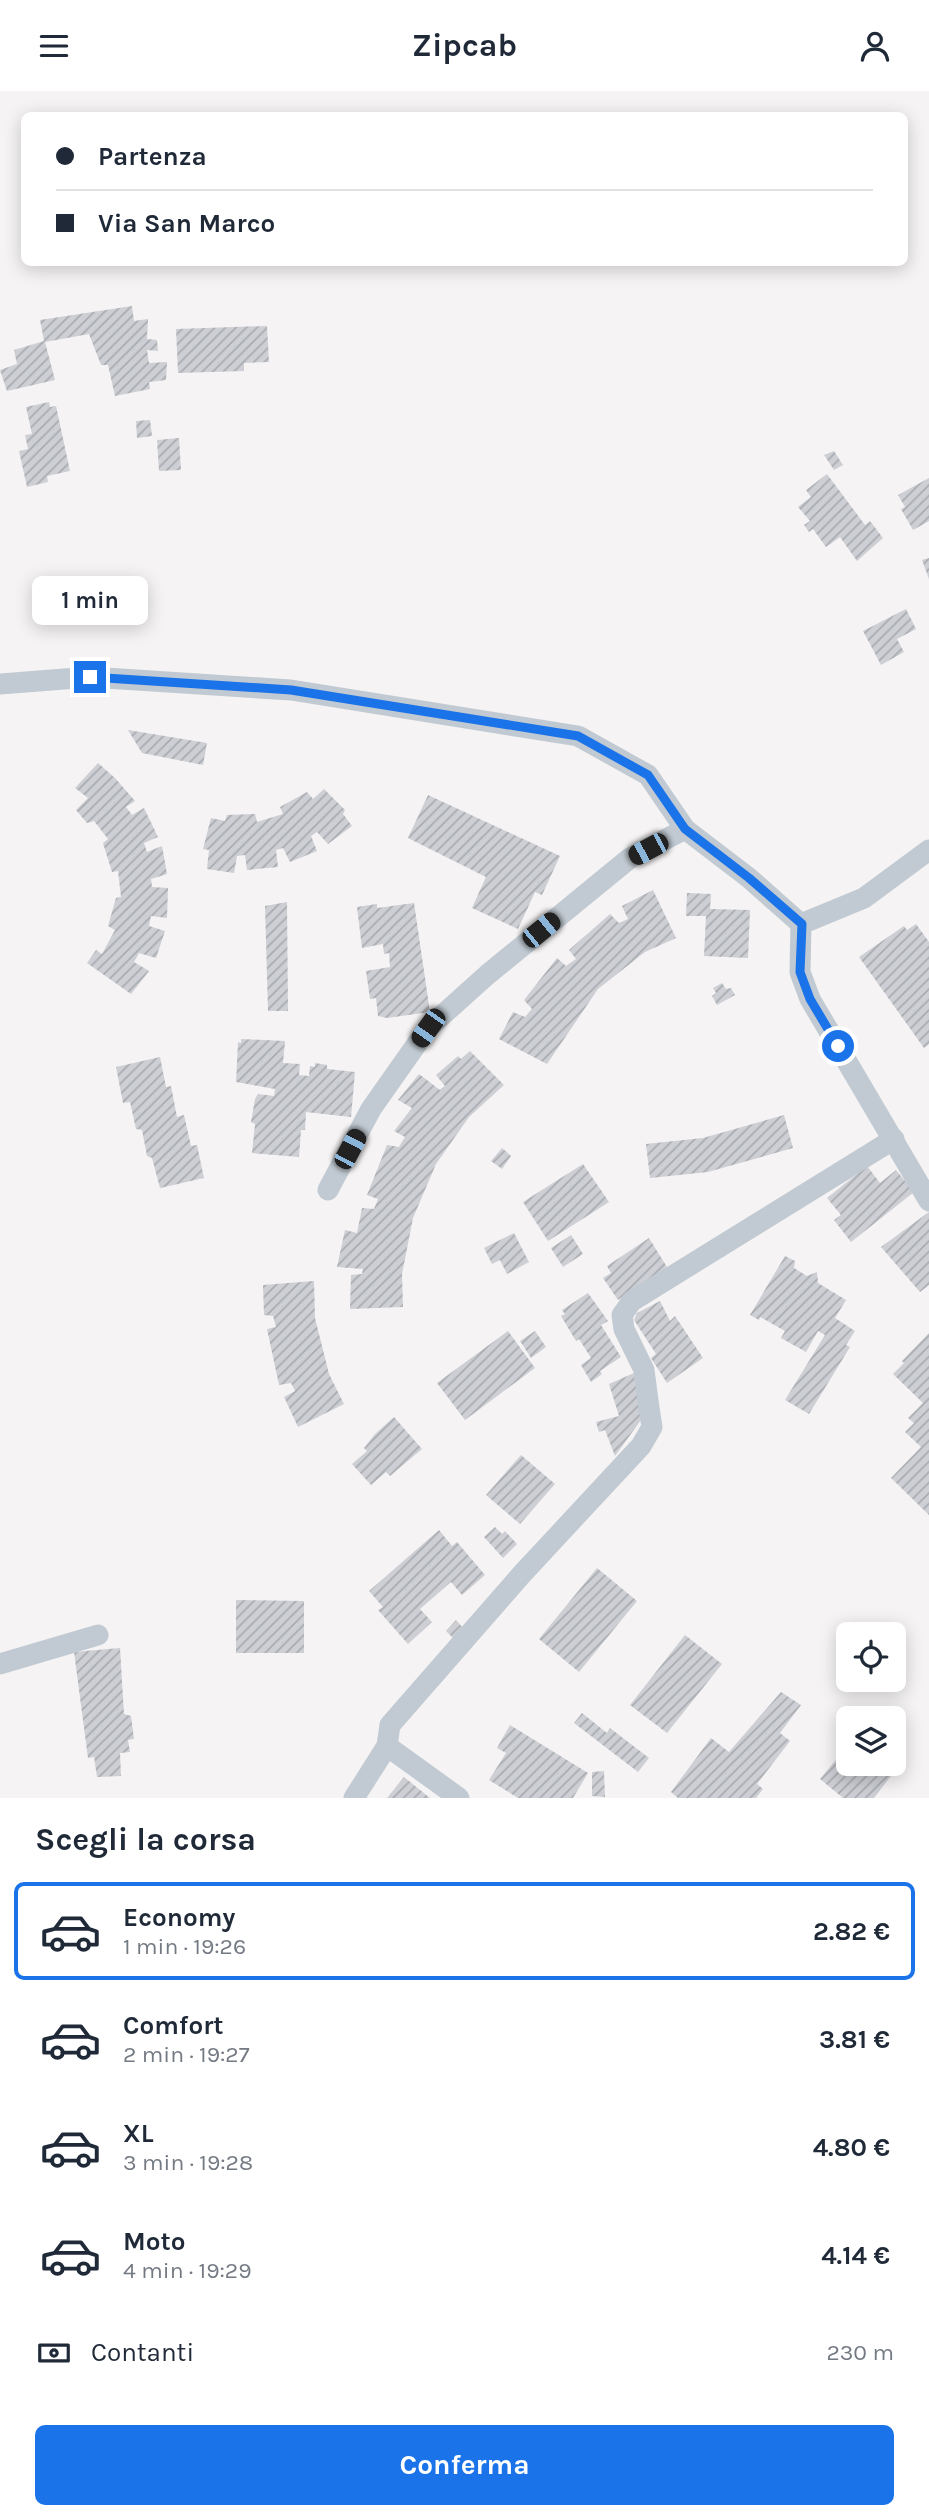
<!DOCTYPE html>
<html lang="it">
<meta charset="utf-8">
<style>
:root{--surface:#fff;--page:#f2f2f3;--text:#1f2937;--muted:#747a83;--line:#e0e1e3;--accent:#1a73e8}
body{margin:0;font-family:Karla,sans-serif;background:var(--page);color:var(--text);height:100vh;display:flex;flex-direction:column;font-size:26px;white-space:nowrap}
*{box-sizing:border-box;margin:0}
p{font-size:23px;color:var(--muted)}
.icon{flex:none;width:38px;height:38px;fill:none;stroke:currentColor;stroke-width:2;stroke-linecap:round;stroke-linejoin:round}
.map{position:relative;height:1707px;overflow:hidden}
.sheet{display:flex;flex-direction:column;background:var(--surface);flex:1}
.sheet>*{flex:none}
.top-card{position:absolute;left:21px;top:21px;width:887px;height:154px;border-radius:10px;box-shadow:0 4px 18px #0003;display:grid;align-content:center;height:154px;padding:0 35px;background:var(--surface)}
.tools{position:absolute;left:836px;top:1531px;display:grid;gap:14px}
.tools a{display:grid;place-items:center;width:70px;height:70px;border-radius:10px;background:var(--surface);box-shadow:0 4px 18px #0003;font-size:35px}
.end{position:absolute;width:32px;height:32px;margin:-16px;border:9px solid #1a73e8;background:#fff;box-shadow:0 0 0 4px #fff}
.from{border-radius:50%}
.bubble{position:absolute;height:49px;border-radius:10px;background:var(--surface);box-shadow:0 4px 18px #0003;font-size:23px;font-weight:700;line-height:49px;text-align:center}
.car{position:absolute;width:21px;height:42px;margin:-21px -10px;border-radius:9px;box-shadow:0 0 5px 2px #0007;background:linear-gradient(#222 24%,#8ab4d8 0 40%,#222 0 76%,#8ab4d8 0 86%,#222 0)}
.top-card b{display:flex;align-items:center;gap:24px;height:66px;font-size:26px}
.top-card b+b{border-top:2px solid var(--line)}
.top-card i{width:18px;height:18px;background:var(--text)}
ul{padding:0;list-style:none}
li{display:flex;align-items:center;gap:21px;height:98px;margin:0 14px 10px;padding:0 21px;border:4px solid transparent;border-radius:10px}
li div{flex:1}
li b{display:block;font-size:26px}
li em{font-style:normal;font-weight:700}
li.active{border-color:var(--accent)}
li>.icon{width:63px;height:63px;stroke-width:1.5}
h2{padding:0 35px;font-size:32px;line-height:84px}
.pay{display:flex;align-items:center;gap:18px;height:77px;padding:0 35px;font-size:26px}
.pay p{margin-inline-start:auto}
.button{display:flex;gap:14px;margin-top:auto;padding:14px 35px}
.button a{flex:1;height:80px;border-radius:10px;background:var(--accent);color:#fff;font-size:28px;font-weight:700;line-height:80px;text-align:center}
header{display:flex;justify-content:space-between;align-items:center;height:91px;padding:0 35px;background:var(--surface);font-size:32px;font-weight:700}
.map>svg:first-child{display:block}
</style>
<header><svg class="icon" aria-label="menu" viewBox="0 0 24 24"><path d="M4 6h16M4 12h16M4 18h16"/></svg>Zipcab<svg class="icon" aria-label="person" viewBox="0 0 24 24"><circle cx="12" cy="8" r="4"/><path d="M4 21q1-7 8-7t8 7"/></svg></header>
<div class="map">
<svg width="929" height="1707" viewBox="0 0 929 1707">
<defs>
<pattern id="building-hatch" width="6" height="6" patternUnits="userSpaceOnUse" patternTransform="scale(1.75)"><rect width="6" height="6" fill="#cdcfd5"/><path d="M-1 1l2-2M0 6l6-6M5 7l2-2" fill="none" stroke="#a8abb0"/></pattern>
</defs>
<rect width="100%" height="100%" fill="#f5f3f3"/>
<!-- building -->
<g fill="url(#building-hatch)">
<polygon points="132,215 134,230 148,228 147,248 157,249 158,260 147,259 149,272 167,271 166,289 149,291 150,298 115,305 108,274 101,274 89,243 45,251 55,289 7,300 0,279 17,273 14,259 44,250 40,229"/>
<polygon points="267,235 269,271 244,272 244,280 178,282 176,238"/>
<polygon points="49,311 50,316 56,315 70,380 47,385 48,391 27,396 19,360 28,358 25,344 32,343 26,316"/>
<polygon points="150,329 152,345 137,347 136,330"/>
<polygon points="179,347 181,379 159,380 157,349"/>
<polygon points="834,360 843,374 834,379 824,364"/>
<polygon points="827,383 865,434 870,430 883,447 857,470 840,446 826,456 813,438 809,441 804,434 810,430 798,416 811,406 806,399"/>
<polygon points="929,387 929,430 913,439 901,418 905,416 898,404"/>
<polygon points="929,467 929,488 922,469"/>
<polygon points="906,518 916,538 897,548 904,561 881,574 863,540"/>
<polygon points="128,639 207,652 203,674 142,662"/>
<polygon points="98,672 115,687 135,710 126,716 132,724 144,717 158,746 144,752 147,761 162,755 167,783 151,788 152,796 168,797 167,827 151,825 149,835 165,840 156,867 139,862 134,871 149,880 131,903 87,872 96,859 102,863 115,839 108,835 116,807 121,806 118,780 112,781 103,752 108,748 94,730 87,732 76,719 88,707 75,697"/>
<polygon points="324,698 345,719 343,723 352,735 328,753 317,741 311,745 317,760 290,771 283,757 276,759 278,776 247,779 245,764 237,765 234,782 207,778 209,759 203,758 211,727 225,730 227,724 255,723 257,731 283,723 280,716 307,701 313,708"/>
<polygon points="428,704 560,765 542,804 535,801 518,838 472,817 486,786 408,747"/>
<polygon points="653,799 676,847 645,861 598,898 547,973 499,948 513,921 525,926 532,918 524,909 557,867 566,875 576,868 569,859 610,823 619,832 628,828 622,815"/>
<polygon points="687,802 711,803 710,818 750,819 748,867 704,865 706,825 686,825"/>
<polygon points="287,811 288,920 268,920 265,815"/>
<polygon points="414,812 430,921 387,927 378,925 376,907 370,908 366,880 390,876 389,862 384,863 383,853 362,857 357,816 377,813 377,817"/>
<polygon points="916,833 929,851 929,953 924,957 859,866 904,835 907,839"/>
<polygon points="722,892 726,898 731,897 735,904 717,914 712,905 716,902 713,897"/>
<polygon points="241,948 285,950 283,972 300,973 299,984 309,985 310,975 315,976 315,972 327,974 327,978 355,981 351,1026 306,1021 305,1039 301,1039 299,1066 252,1062 255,1033 251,1031 255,1008 258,1003 274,1005 275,998 236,991 238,951 241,952"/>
<polygon points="470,960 504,994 469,1026 436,1073 413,1127 402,1183 403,1216 350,1218 351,1184 362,1183 363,1178 337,1176 345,1139 357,1142 362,1117 374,1118 378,1108 367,1104 387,1054 399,1056 405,1046 394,1040 412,1017 398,1009 419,983 440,999 445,995 436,984 458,965 461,968"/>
<polygon points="160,966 166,996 171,995 177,1026 184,1024 191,1055 197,1054 204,1087 160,1097 152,1067 147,1065 142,1039 136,1038 130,1011 123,1012 116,976"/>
<polygon points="784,1024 793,1057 708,1081 650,1087 646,1053 703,1047"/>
<polygon points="502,1057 511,1065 502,1078 491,1070"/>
<polygon points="583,1073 609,1111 548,1150 523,1111"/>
<polygon points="867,1075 880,1092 896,1079 914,1101 851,1151 834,1129 841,1124 827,1107"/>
<polygon points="929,1121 929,1194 920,1201 881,1156"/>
<polygon points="514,1142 529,1171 507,1183 500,1169 492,1173 484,1157"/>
<polygon points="571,1144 583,1163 563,1176 551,1157"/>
<polygon points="649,1147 667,1176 618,1209 603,1187 611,1182 607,1175"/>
<polygon points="785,1165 795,1170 794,1177 807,1185 817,1181 818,1192 846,1209 835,1227 855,1240 846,1254 850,1256 809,1323 785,1309 825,1244 818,1240 806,1261 781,1247 785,1240 760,1226 759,1229 750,1224"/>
<polygon points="314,1190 315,1227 329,1283 344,1313 298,1336 284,1306 295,1300 291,1292 279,1294 267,1238 276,1236 273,1225 264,1224 263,1194"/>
<polygon points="588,1202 608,1230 601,1234 621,1266 600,1280 602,1283 591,1291 581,1274 591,1267 579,1248 576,1250 561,1225 565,1223 562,1219"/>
<polygon points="660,1210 670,1230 675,1225 703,1267 667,1292 651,1267 656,1263 634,1229 637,1222"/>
<polygon points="508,1240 535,1277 465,1329 437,1292"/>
<polygon points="535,1240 546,1256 531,1267 520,1250"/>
<polygon points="929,1242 929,1424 891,1387 921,1356 905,1341 914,1332 908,1327 923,1312 893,1283 904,1272 902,1270"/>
<polygon points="634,1282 641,1329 615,1365 605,1339 599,1341 596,1331 619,1325 609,1293"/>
<polygon points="394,1326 422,1358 390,1385 386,1381 371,1394 352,1373 367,1360 364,1357 375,1343"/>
<polygon points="521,1364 555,1393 520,1433 486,1404"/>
<polygon points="495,1436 502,1443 505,1440 517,1453 503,1467 484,1446"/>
<polygon points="439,1439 452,1455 457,1451 485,1484 462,1504 451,1491 420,1518 432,1531 408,1553 378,1519 383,1516 369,1500"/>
<polygon points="597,1477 637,1510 579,1581 539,1548"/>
<polygon points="236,1509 304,1510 304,1562 236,1562"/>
<polygon points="456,1529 465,1539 456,1550 446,1540"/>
<polygon points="685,1544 722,1573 667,1642 630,1614"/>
<polygon points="120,1557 124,1623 131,1625 134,1648 128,1649 130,1661 120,1662 121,1685 97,1686 94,1666 88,1667 74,1561"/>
<polygon points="781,1601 801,1614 780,1642 790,1650 757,1693 763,1698 756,1707 678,1707 671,1701 711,1647 729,1661"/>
<polygon points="582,1622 607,1642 610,1637 649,1667 638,1681 574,1632"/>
<polygon points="510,1634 588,1682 573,1707 518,1707 489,1689 506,1662 497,1657"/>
<polygon points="849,1653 849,1673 894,1673 894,1667 901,1672 874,1707 843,1707 820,1688"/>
<polygon points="604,1680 605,1706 592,1705 592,1681"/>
<polygon points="404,1686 430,1707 387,1707"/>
</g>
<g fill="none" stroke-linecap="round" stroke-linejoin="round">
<!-- street -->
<g stroke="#c1cad2" stroke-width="21">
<polyline points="0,593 90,586 291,599 578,645 648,684 685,738 749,787 801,833 864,807 929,759"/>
<polyline points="801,833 800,881 810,908 929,1110"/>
<polyline points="328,1099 371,1018 428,937 487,884 630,767 685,738"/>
<polyline points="0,1573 98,1544"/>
<polyline points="387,1655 459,1707"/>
<polyline points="354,1707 387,1655 390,1634 522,1483 641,1355 652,1336 649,1317 644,1279 624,1238 622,1224 632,1210 894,1048"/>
</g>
</g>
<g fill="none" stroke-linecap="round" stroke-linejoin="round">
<!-- route -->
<polyline stroke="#1a73e8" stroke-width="9" points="90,586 291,599 578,645 648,684 685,738 749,787 802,833 800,881 810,908 838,955"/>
</g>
</svg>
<div class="tools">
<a><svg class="icon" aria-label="locate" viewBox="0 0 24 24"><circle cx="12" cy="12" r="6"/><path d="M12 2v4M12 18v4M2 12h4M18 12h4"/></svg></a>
<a><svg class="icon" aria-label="layers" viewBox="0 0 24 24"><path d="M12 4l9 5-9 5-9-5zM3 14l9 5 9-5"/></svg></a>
</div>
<i class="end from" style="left:838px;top:955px"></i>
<i class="end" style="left:90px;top:586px"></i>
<div class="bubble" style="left:32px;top:485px;width:116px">1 min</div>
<i class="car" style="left:648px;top:758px;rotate:242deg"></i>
<i class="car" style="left:541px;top:839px;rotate:51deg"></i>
<i class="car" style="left:428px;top:937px;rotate:215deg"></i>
<i class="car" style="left:350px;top:1058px;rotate:28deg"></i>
<div class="top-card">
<b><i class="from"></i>Partenza</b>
<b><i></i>Via San Marco</b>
</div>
</div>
<section class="sheet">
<h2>Scegli la corsa</h2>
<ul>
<li class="active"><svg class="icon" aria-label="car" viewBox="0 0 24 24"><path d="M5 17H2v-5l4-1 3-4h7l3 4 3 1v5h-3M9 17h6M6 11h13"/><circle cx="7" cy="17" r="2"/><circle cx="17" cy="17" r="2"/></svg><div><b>Economy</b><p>1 min · 19:26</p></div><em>2.82 €</em></li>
<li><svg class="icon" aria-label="car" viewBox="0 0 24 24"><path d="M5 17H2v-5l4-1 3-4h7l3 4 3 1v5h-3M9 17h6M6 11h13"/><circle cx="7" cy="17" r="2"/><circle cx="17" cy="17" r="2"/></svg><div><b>Comfort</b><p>2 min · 19:27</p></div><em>3.81 €</em></li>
<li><svg class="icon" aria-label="car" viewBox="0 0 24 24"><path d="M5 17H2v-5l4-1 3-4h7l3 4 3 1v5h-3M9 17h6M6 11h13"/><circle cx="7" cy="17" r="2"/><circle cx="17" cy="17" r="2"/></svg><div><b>XL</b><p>3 min · 19:28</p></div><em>4.80 €</em></li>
<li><svg class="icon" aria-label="car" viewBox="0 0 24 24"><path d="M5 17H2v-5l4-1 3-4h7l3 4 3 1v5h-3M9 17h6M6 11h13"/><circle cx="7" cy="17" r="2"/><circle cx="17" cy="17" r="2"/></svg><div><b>Moto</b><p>4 min · 19:29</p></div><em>4.14 €</em></li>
</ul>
<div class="pay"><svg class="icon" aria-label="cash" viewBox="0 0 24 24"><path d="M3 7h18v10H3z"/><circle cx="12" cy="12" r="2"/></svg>Contanti<p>230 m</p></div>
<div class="button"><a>Conferma</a></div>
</section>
